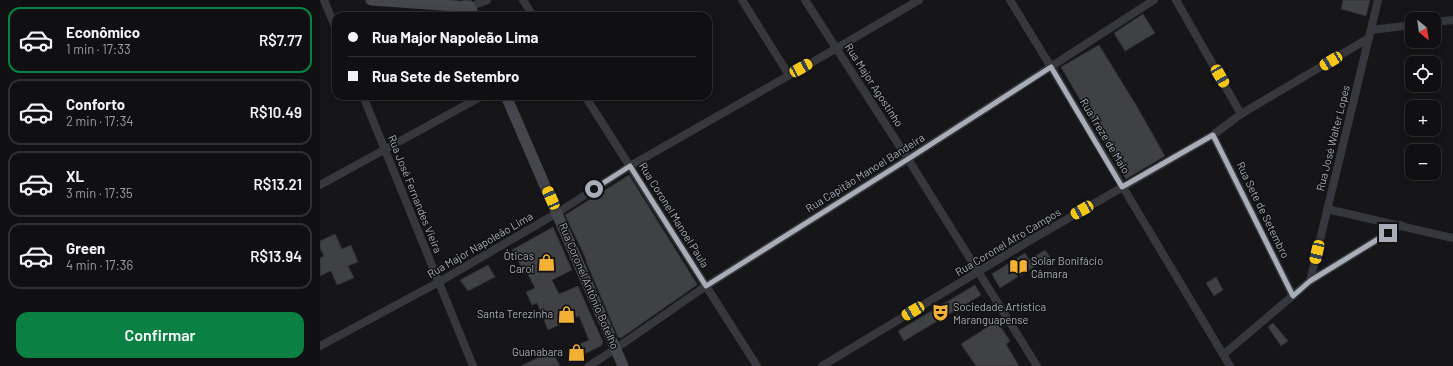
<!DOCTYPE html>
<html lang="pt">
<meta charset="utf-8">
<style>
:root{--surface:#101012;--page:#1e1e20;--text:#f1f3f6;--muted:#9c9d9f;--line:#303032;--accent:#0b8043}
body{margin:0;font-family:Barlow,sans-serif;background:var(--page);color:var(--text);height:100vh;display:flex;flex-direction:column;font-size:15px;white-space:nowrap}
*{box-sizing:border-box;margin:0}
p{font-size:13px;color:var(--muted)}
.icon{flex:none;width:22px;height:22px;fill:none;stroke:currentColor;stroke-width:2;stroke-linecap:round;stroke-linejoin:round}
.map{position:relative;flex:1;overflow:hidden}
.drawer{display:flex;flex-direction:column;background:var(--surface);width:320px}
.drawer>*{flex:none}
.banner{position:absolute;left:12px;top:12px;width:380px;height:88px;border-radius:12px;box-shadow:0 2px 10px #0003,0 0 0 1px var(--line);display:grid;align-content:center;height:88px;padding:0 16px;background:var(--surface)}
.needle{width:26px;rotate:151deg}
.buttons{position:absolute;left:1085px;top:12px;display:grid;gap:8px}
.buttons a{display:grid;place-items:center;width:36px;height:36px;border-radius:8px;background:var(--surface);box-shadow:0 2px 10px #0003,0 0 0 1px var(--line);font-size:20px}
.end{position:absolute;width:18px;height:18px;margin:-9px;border:5px solid #a8adb8;background:#111;box-shadow:0 0 0 2px #111}
.from{border-radius:50%}
.car{position:absolute;width:12px;height:24px;margin:-12px -6px;border-radius:5px;box-shadow:0 0 3px 1px #0007;background:linear-gradient(#f5c518 24%,#345 0 40%,#f5c518 0 76%,#345 0 86%,#f5c518 0)}
.banner b{display:flex;align-items:center;gap:14px;height:38px;font-size:15px}
.banner b+b{border-top:1px solid var(--line)}
.banner i{width:10px;height:10px;background:var(--text)}
ul{padding:7px 0 0;list-style:none}
li{display:flex;align-items:center;gap:12px;height:66px;margin:0 8px 6px;padding:0 8px;border:2px solid var(--line);border-radius:12px}
li div{flex:1}
li b{display:block;font-size:15px}
li em{font-style:normal;font-weight:600}
li.selected{border-color:var(--accent)}
li>.icon{width:36px;height:36px;stroke-width:1.5}
.button{display:flex;gap:8px;margin-top:auto;padding:8px 16px}
.button a{flex:1;height:46px;border-radius:12px;background:var(--accent);color:#fff;font-size:16px;font-weight:600;line-height:46px;text-align:center}
main{display:flex;flex:1;min-height:0}
.map>svg:first-child{display:block}
</style>
<main>
<section class="drawer">
<ul>
<li class="selected"><svg class="icon" aria-label="car" viewBox="0 0 24 24"><path d="M5 17H2v-5l4-1 3-4h7l3 4 3 1v5h-3M9 17h6M6 11h13"/><circle cx="7" cy="17" r="2"/><circle cx="17" cy="17" r="2"/></svg><div><b>Econômico</b><p>1 min · 17:33</p></div><em>R$7.77</em></li>
<li><svg class="icon" aria-label="car" viewBox="0 0 24 24"><path d="M5 17H2v-5l4-1 3-4h7l3 4 3 1v5h-3M9 17h6M6 11h13"/><circle cx="7" cy="17" r="2"/><circle cx="17" cy="17" r="2"/></svg><div><b>Conforto</b><p>2 min · 17:34</p></div><em>R$10.49</em></li>
<li><svg class="icon" aria-label="car" viewBox="0 0 24 24"><path d="M5 17H2v-5l4-1 3-4h7l3 4 3 1v5h-3M9 17h6M6 11h13"/><circle cx="7" cy="17" r="2"/><circle cx="17" cy="17" r="2"/></svg><div><b>XL</b><p>3 min · 17:35</p></div><em>R$13.21</em></li>
<li><svg class="icon" aria-label="car" viewBox="0 0 24 24"><path d="M5 17H2v-5l4-1 3-4h7l3 4 3 1v5h-3M9 17h6M6 11h13"/><circle cx="7" cy="17" r="2"/><circle cx="17" cy="17" r="2"/></svg><div><b>Green</b><p>4 min · 17:36</p></div><em>R$13.94</em></li>
</ul>
<div class="button"><a>Confirmar</a></div>
</section>
<div class="map">
<svg width="1133" height="366" viewBox="0 0 1133 366">
<rect width="100%" height="100%" fill="#161618"/>
<!-- building -->
<g fill="#404145" stroke="#303034">
<polygon points="1023,0 1050,0 1046,16 1021,9"/>
<polygon points="823,14 835,33 805,51 794,33"/>
<polygon points="779,45 816,105 845,156 806,179 741,67"/>
<polygon points="309,175 377,284 377,285 301,338 298,337 267,264 265,257 245,215"/>
<polygon points="233,227 252,270 232,280 239,294 258,286 283,342 281,346 262,355 263,357 255,361 249,349 269,340 259,316 228,330 217,303 212,305 206,292 215,288 205,269 203,270 192,250"/>
<polygon points="15,234 22,249 31,245 38,262 28,266 34,278 17,285 11,271 0,276 0,258 4,256 0,248 0,241"/>
<polygon points="725,250 730,257 680,288 672,274 705,253 709,260"/>
<polygon points="168,265 175,277 148,291 140,280"/>
<polygon points="896,277 903,290 894,296 886,283"/>
<polygon points="655,285 661,295 584,341 578,331"/>
<polygon points="677,321 690,341 686,344 699,366 656,366 641,344"/>
<polygon points="953,323 968,341 961,346 948,327"/>
<polygon points="232,351 240,366 201,366"/>
</g>
<g fill="none" stroke-linecap="round" stroke-linejoin="round">
<!-- street -->
<g stroke="#37383d" stroke-width="8">
<polyline points="4,0 16,29"/>
<polyline points="147,0 150,7 167,0"/>
<polyline points="203,0 213,16"/>
<polyline points="422,0 469,75"/>
<polyline points="485,0 588,159 717,366"/>
<polyline points="690,0 731,67 910,366"/>
<polyline points="856,0 921,114"/>
<polyline points="1114,22 1133,20"/>
<polyline points="1051,30 1092,25"/>
<polyline points="43,96 153,366"/>
<polyline points="265,96 437,366"/>
<polyline points="893,135 973,296"/>
<polyline points="0,185 162,96"/>
<polyline points="1007,209 1133,238"/>
<polyline points="990,281 1058,0"/>
<polyline points="0,346 119,282 237,213 310,166 517,48 599,0"/>
<polyline points="904,354 990,281 1081,225"/>
<polyline points="269,366 295,349 386,286 588,159 834,0"/>
<polyline points="502,366 709,241 893,135 921,114 1049,38"/>
</g>
<!-- secondary -->
<g stroke="#45474d" stroke-width="11">
<polyline points="51,0 150,7 154,16"/>
<polyline points="186,96 303,366"/>
</g>
</g>
<g fill="none" stroke-linecap="round" stroke-linejoin="round">
<!-- route -->
<polyline stroke="#a8adb8" stroke-width="5" points="274,189 310,166 386,286 588,159 731,67 802,187 893,135 973,296 990,281 1068,233"/>
</g>
<!-- icons -->
<defs>
<symbol id="shop-bare" viewBox="-9 -9 18 18"><path d="M-5-2.5h2.3a2.7 3.5 0 0 1 5.4 0H5L5.5 6h-11ZM-1.5-2.5h3a1.5 2.3 0 0 0-3 0Z" fill="#f2b134" stroke="#111113" stroke-width="2.5" paint-order="stroke"/></symbol>
<symbol id="library-bare" viewBox="-9 -9 18 18"><path d="M-6-4Q-3-5.5-.7-3.5V5Q-3 3-6 4ZM6-4Q3-5.5 .7-3.5V5Q3 3 6 4Z" fill="#f2b134" stroke="#111113" stroke-width="2.5" paint-order="stroke"/></symbol>
<symbol id="theatre-bare" viewBox="-9 -9 18 18"><path d="M-5-5.5Q0-4 5-5.5V0Q5 5 0 6Q-5 5-5 0ZM-3.3-2.5H-1v1.5H-3.3ZM1-2.5H3.3v1.5H1ZM-2.8 1Q0 5.5 2.8 1Z" fill="#f2b134" stroke="#111113" stroke-width="2.5" paint-order="stroke"/></symbol>
</defs>
<g fill-rule="evenodd">
<use href="#shop-bare" x="214" y="250" width="25" height="25"/>
<use href="#library-bare" x="686" y="254" width="25" height="25"/>
<use href="#theatre-bare" x="608" y="300" width="25" height="25"/>
<use href="#shop-bare" x="234" y="302" width="25" height="25"/>
<use href="#shop-bare" x="244" y="340" width="25" height="25"/>
</g>
<g text-anchor="middle" stroke-width="3" stroke-linejoin="round" paint-order="stroke">
<!-- street labels -->
<g font-size="11" fill="#a8adb8" stroke="#111113">
<text transform="translate(554 85) rotate(57)" y="4">Rua Major Agostinho</text>
<text transform="translate(785 136) rotate(59)" y="4">Rua Treze de Maio</text>
<text transform="translate(1013 138) rotate(-76)" y="4">Rua José Walter Lopes</text>
<text transform="translate(545 173) rotate(-32)" y="4">Rua Capitão Manoel Bandeira</text>
<text transform="translate(95 194) rotate(68)" y="4">Rua José Fernandes Vieira</text>
<text transform="translate(943 210) rotate(64)" y="4">Rua Sete de Setembro</text>
<text transform="translate(354 215) rotate(58)" y="4">Rua Coronel Manoel Paula</text>
<text transform="translate(688 242) rotate(-31)" y="4">Rua Coronel Afro Campos</text>
<text transform="translate(160 245) rotate(-30)" y="4">Rua Major Napoleão Lima</text>
<text transform="translate(269 286) rotate(67)" y="4">Rua Coronel Antônio Botelho</text>
</g>
<!-- poi labels -->
<g font-size="11" fill="#a8adb8" stroke="#111113" text-anchor="end">
<text x="214" y="260">Óticas<tspan x="214" dy="13">Carol</tspan></text>
<text x="711" y="265" text-anchor="start">Solar Bonifácio<tspan x="711" dy="13">Câmara</tspan></text>
<text x="633" y="311" text-anchor="start">Sociedade Artística<tspan x="633" dy="13">Maranguapense</tspan></text>
<text x="233" y="318">Santa Terezinha</text>
<text x="243" y="356">Guanabara</text>
</g>
</g>
</svg>
<div class="buttons">
<a><svg class="needle" viewBox="-14 -14 28 28"><path d="M0-13l5 13h-10z" fill="#e53935"/><path d="M0 13l5-13h-10z" fill="#9c9d9f"/></svg></a>
<a><svg class="icon" aria-label="locate" viewBox="0 0 24 24"><circle cx="12" cy="12" r="6"/><path d="M12 2v4M12 18v4M2 12h4M18 12h4"/></svg></a>
<a>+</a>
<a>−</a>
</div>
<i class="end from" style="left:274px;top:189px"></i>
<i class="end" style="left:1068px;top:233px"></i>
<i class="car" style="left:1011px;top:61px;rotate:239deg"></i>
<i class="car" style="left:481px;top:68px;rotate:61deg"></i>
<i class="car" style="left:900px;top:76px;rotate:150deg"></i>
<i class="car" style="left:231px;top:198px;rotate:336deg"></i>
<i class="car" style="left:762px;top:210px;rotate:240deg"></i>
<i class="car" style="left:997px;top:252px;rotate:193deg"></i>
<i class="car" style="left:593px;top:311px;rotate:239deg"></i>
<div class="banner">
<b><i class="from"></i>Rua Major Napoleão Lima</b>
<b><i></i>Rua Sete de Setembro</b>
</div>
</div>
</main>
